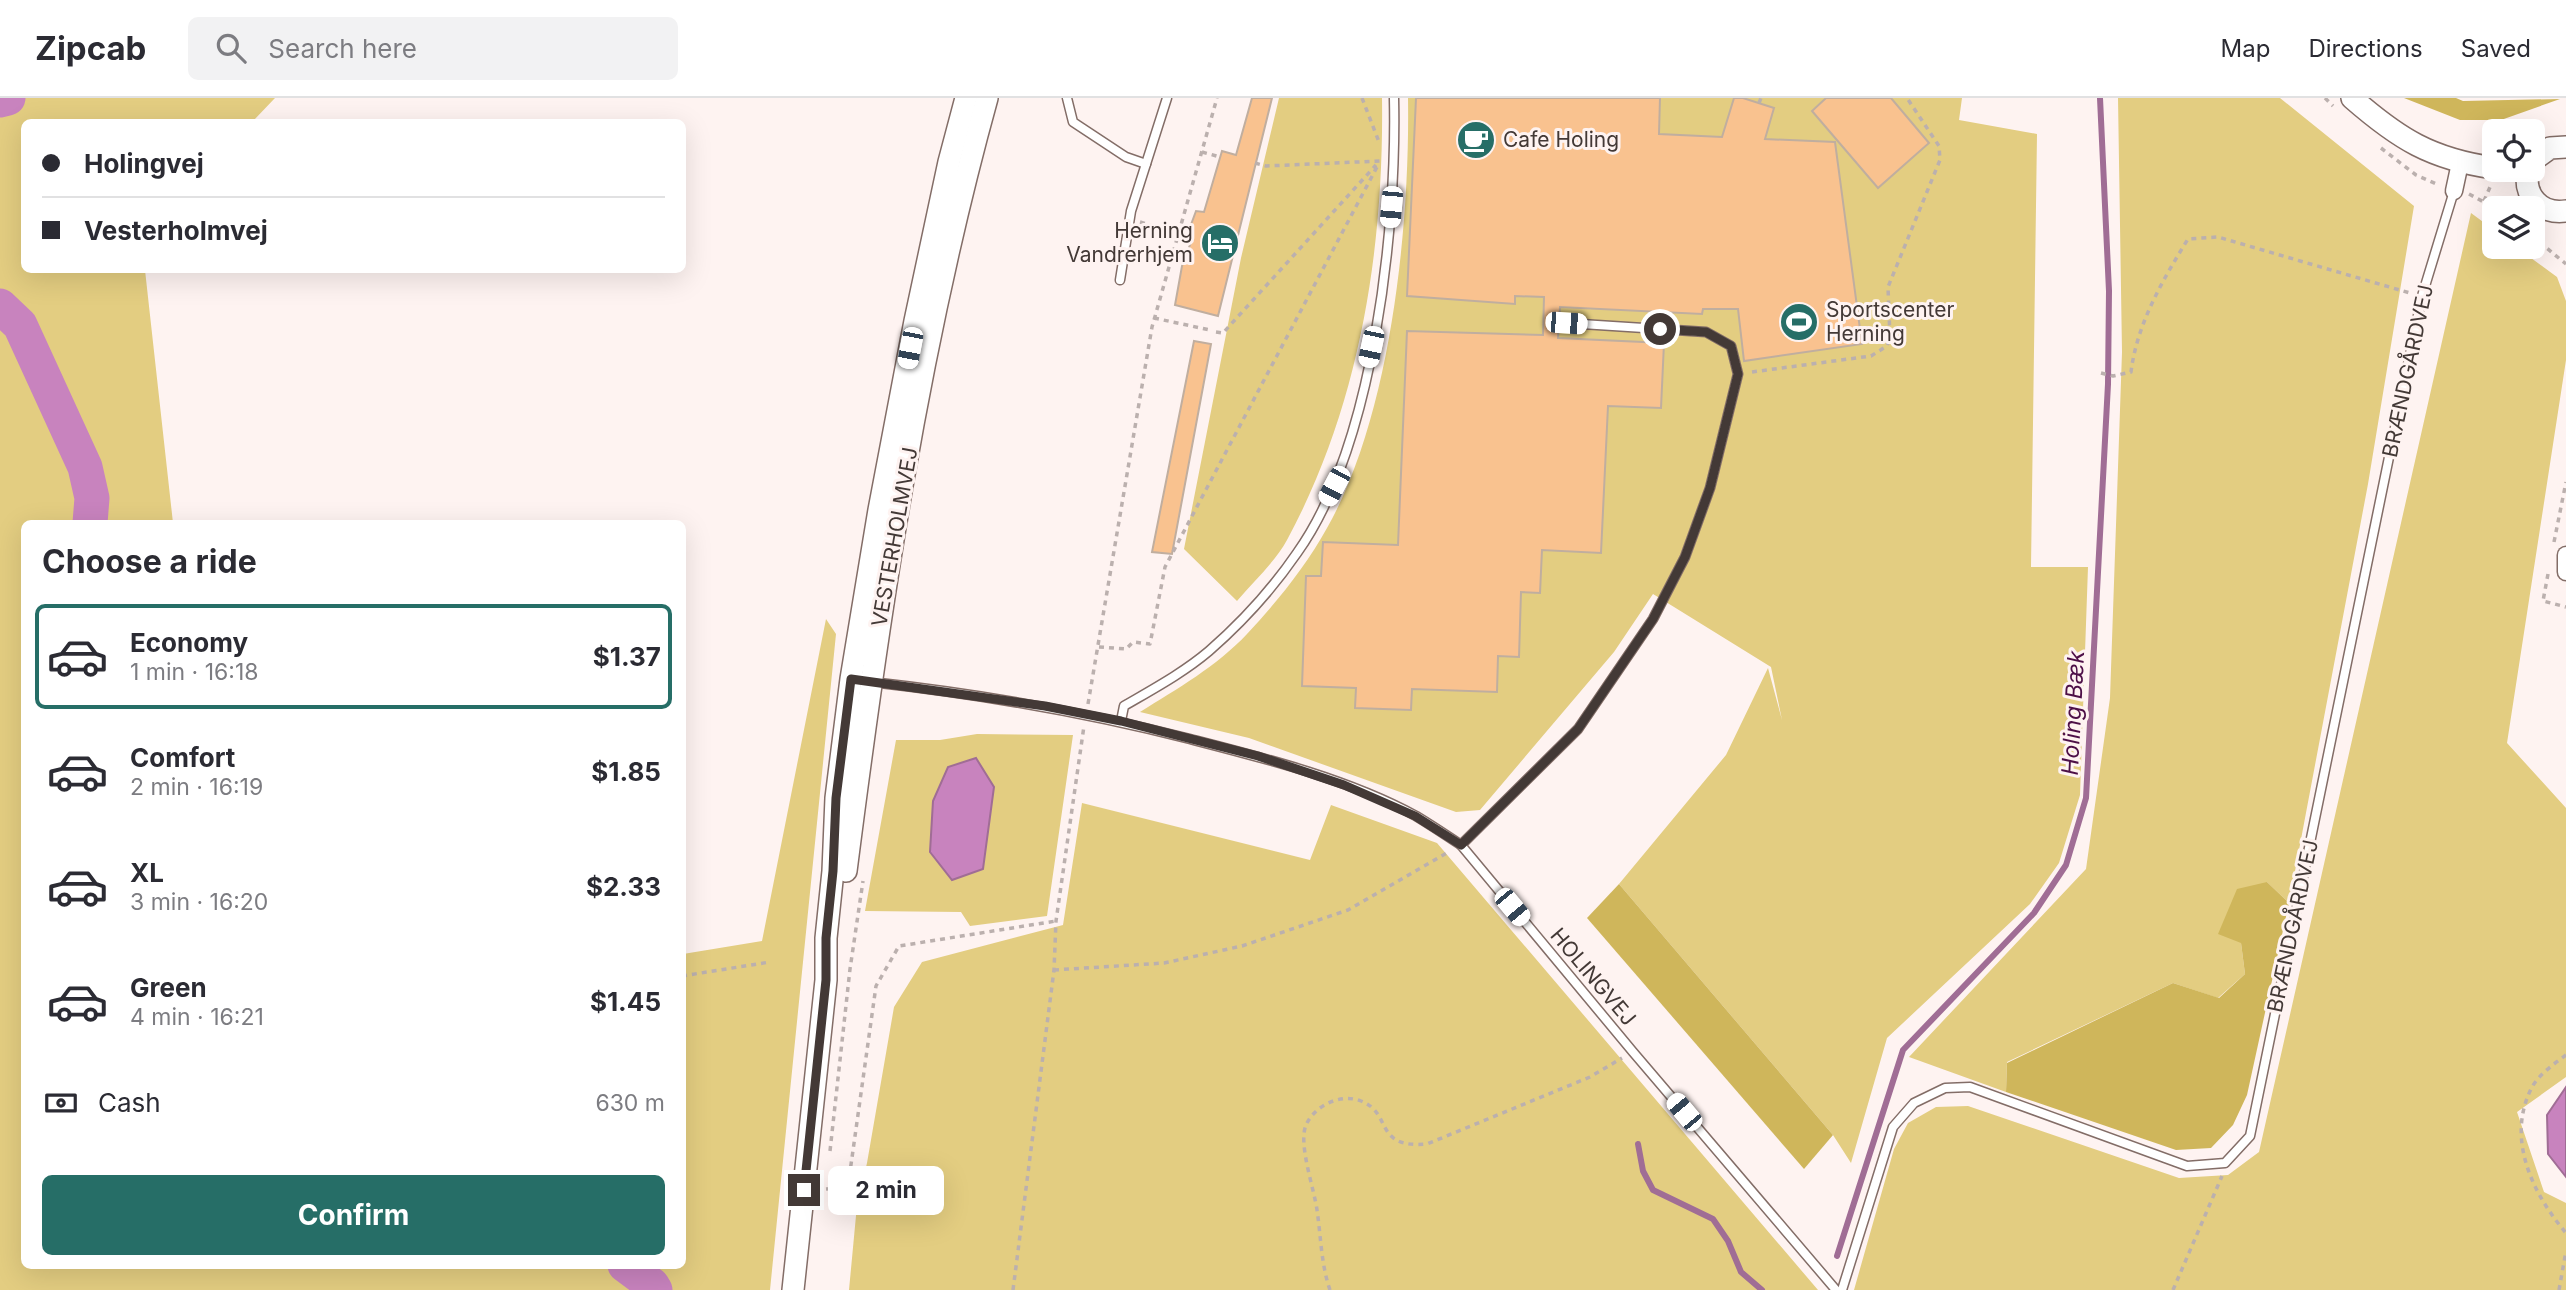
<!DOCTYPE html>
<meta charset="utf-8">
<style>
:root{--surface:#fff;--page:#f2f2f3;--text:#2b2b33;--muted:#7c7c81;--line:#e1e1e2;--accent:#266e67}
body{margin:0;font-family:Inter,sans-serif;background:var(--page);color:var(--text);height:100vh;display:flex;flex-direction:column;font-size:26px;white-space:nowrap}
*{box-sizing:border-box;margin:0}
p{font-size:23px;color:var(--muted)}
.icon{flex:none;width:38px;height:38px;fill:none;stroke:currentColor;stroke-width:2;stroke-linecap:round;stroke-linejoin:round}
.map{position:relative;flex:1;overflow:hidden}
.drawer{position:absolute;left:21px;top:422px;width:665px;height:749px;display:flex;flex-direction:column;background:var(--surface);border-radius:10px;box-shadow:0 7px 28px #0002}
.drawer>*{flex:none}
.top-card{position:absolute;left:21px;top:21px;width:665px;height:154px;border-radius:10px;box-shadow:0 7px 28px #0002;display:grid;align-content:center;height:154px;padding:0 21px;background:var(--surface)}
.tools{position:absolute;left:2482px;top:21px;display:grid;gap:14px}
.tools a{display:grid;place-items:center;width:63px;height:63px;border-radius:10px;background:var(--surface);box-shadow:0 7px 28px #0002;font-size:35px}
.end{position:absolute;width:32px;height:32px;margin:-16px;border:9px solid #433936;background:#fff;box-shadow:0 0 0 4px #fff}
.from{border-radius:50%}
.bubble{position:absolute;height:49px;border-radius:10px;background:var(--surface);box-shadow:0 7px 28px #0002;font-size:23px;font-weight:700;line-height:49px;text-align:center}
.car{position:absolute;width:21px;height:42px;margin:-21px -10px;border-radius:9px;box-shadow:0 0 5px 2px #0007;background:linear-gradient(#fff 24%,#345 0 40%,#fff 0 76%,#345 0 86%,#fff 0)}
.top-card b{display:flex;align-items:center;gap:24px;height:66px;font-size:26px}
.top-card b+b{border-top:2px solid var(--line)}
.top-card i{width:18px;height:18px;background:var(--text)}
ul{padding:0;list-style:none}
li{display:flex;align-items:center;gap:21px;height:105px;margin:0 14px 10px;padding:0 7px;border:4px solid transparent;border-radius:10px}
li div{flex:1}
li b{display:block;font-size:26px}
li em{font-style:normal;font-weight:700}
li.active{border-color:var(--accent)}
li>.icon{width:63px;height:63px;stroke-width:1.5}
h2{padding:0 21px;font-size:32px;line-height:84px}
.pay{display:flex;align-items:center;gap:18px;height:77px;padding:0 21px;font-size:26px}
.pay p{margin-inline-start:auto}
.button{display:flex;gap:14px;margin-top:auto;padding:14px 21px}
.button a{flex:1;height:80px;border-radius:10px;background:var(--accent);color:#fff;font-size:28px;font-weight:700;line-height:80px;text-align:center}
header{display:flex;align-items:center;gap:42px;box-sizing:border-box;height:98px;padding:0 35px;background:var(--surface);border-bottom:2px solid var(--line)}
header strong{font-size:33px}
nav{display:flex;gap:38px;margin-inline-start:auto;font-size:24px}
.search{width:490px;height:63px;background:var(--page);display:flex;align-items:center;gap:18px;box-sizing:border-box;padding:0 24px;border-radius:10px;color:var(--muted);font-size:26px}
.map>svg:first-child{display:block}
</style>
<header>
<strong>Zipcab</strong>
<div class="search"><svg class="icon" aria-label="search" viewBox="0 0 24 24"><circle cx="10" cy="10" r="6"/><path d="M15 15l6 6"/></svg>Search here</div>
<nav><a>Map</a><a>Directions</a><a>Saved</a></nav>
</header>
<div class="map">
<svg width="2566" height="1192" viewBox="0 0 2566 1192">
<rect width="100%" height="100%" fill="#fef3f1"/>
<!-- green -->
<g fill="#e3cd81">
<polygon points="0,0 275,0 252,24 24,24 24,172 145,172 173,425 24,425 24,1167 682,1167 683,856 762,843 826,521 836,536 770,1192 0,1192"/>
<path d="M 1279,0 L 1382,0 C 1384,151 1360,307 1287,442 C 1275,464 1253,484 1237,503 L 1184,451 L 1241,160 Z"/>
<path d="M 1408,0 L 1962,0 L 1959,22 L 2037,36 L 2031,469 L 2088,469 L 2080,697 L 2059,765 L 2030,806 L 1887,940 L 1851,1065 L 1833,1037 L 1619,786 L 1726,657 L 1768,570 L 1782,622 L 1771,569 L 1653,496 L 1614,554 L 1480,712 L 1456,714 L 1249,640 L 1140,614 C 1177,591 1217,568 1247,536 C 1277,504 1306,468 1327,430 C 1391,317 1410,128 1408,0 Z"/>
<polygon points="2118,0 2280,0 2414,108 2368,386 2289,805 2267,784 2241,845 2245,876 2218,900 2173,885 2007,964 2006,994 1909,959 2086,771 2110,600 2122,254"/>
<polygon points="2471,115 2494,132 2494,149 2516,149 2557,179 2566,203 2566,262 2507,645 2566,710 2566,979 2517,1014 2544,1094 2566,1105 2566,1192 1854,1192 1894,1051 1908,1025 1936,1009 1968,1008 2179,1080 2228,1077 2259,1054"/>
<polygon points="977,636 1073,637 1047,818 970,828 961,814 865,813 896,642 940,642"/>
<polygon points="1082,705 1310,762 1331,707 1437,745 1818,1192 849,1192 857,1107 867,1065 894,909 922,864 1063,827"/>
</g>
<!-- forest -->
<g fill="#cfb65b">
<polygon points="2404,0 2456,0 2463,3 2560,1 2501,22 2460,22"/>
<polygon points="2267,784 2289,805 2247,997 2233,1027 2211,1050 2176,1052 2006,994 2007,965 2173,885 2219,900 2245,876 2241,845 2218,836 2237,791"/>
<polygon points="1619,786 1833,1037 1804,1071 1587,820"/>
</g>
<!-- water -->
<g fill="#c883be" stroke="#a06d95" stroke-width="2">
<polygon points="976,660 994,689 983,771 952,782 930,754 933,703 948,669"/>
<polygon points="2566,989 2566,1079 2548,1056 2547,1017"/>
</g>
<g fill="none" stroke-linecap="round" stroke-linejoin="round">
<!-- stream -->
<g stroke="#a06d95" stroke-width="6">
<polyline points="1638,1046 1643,1073 1653,1092 1713,1121 1728,1143 1741,1174 1762,1192"/>
<polyline points="1837,1158 1903,952 2034,815 2066,767 2086,700 2108,286 2109,193 2100,0"/>
</g>
<!-- river -->
<g stroke="#c883be" stroke-width="35">
<polyline points="0,2 8,0"/>
<polyline points="0,208 20,227 85,369 92,400 90,425"/>
<polyline points="625,1167 652,1187 655,1192"/>
</g>
</g>
<!-- building -->
<g fill="#f9c28f" stroke="#c0ae9f" stroke-width="2">
<polygon points="1252,0 1272,0 1218,218 1175,207 1182,168 1191,144 1185,143 1196,113 1204,114 1222,53 1236,57"/>
<polygon points="1416,0 1660,0 1659,36 1722,39 1734,0 1743,0 1774,10 1765,41 1835,44 1862,246 1744,263 1738,211 1703,211 1702,216 1560,209 1558,240 1664,245 1661,310 1608,308 1601,455 1542,452 1540,495 1521,494 1519,559 1498,558 1497,594 1412,591 1411,612 1355,610 1356,590 1302,588 1306,478 1321,478 1323,444 1398,447 1407,233 1543,237 1544,199 1515,198 1515,206 1407,198"/>
<polygon points="1826,0 1891,0 1929,45 1878,90 1812,13"/>
<polygon points="1194,243 1211,246 1172,456 1152,454"/>
</g>
<g fill="none" stroke-linecap="round" stroke-linejoin="round">
<defs>
<g id="lane">
<polyline points="1067,0 1073,24 1126,59 1146,66"/>
<polyline points="1120,182 1131,113 1167,0"/>
<polyline points="1566,225 1706,234 1731,248 1738,276 1710,390 1685,459 1653,521 1578,631 1461,747 1633,954 1836,1192"/>
<path d="M 871,584 C 979,596 1085,614 1190,641 C 1264,660 1348,681 1416,718 C 1431,727 1446,737 1461,747"/>
<path d="M 1121,623 L 1124,608 C 1153,591 1183,575 1209,553 C 1241,525 1273,490 1297,455 C 1374,347 1397,130 1394,0"/>
<polyline points="1842,1192 1893,1029 1914,1005 1945,990 1970,989 2187,1068 2225,1065 2250,1038 2422,198 2454,93"/>
</g>
<g id="street">
<polyline points="2454,93 2460,65"/>
<polyline points="2566,457 2566,474"/>
</g>
<g id="secondary">
<path d="M 2352,0 C 2399,41 2431,61 2494,70"/>
<polyline points="2532,63 2550,50 2566,49"/>
<path d="M 2528,72 C 2523,97 2540,117 2566,113"/>
<path d="M 846,773 C 879,514 917,253 987,0"/>
<polyline points="793,1192 826,882 826,840 833,773 836,700 851,581 879,412 915,223 949,64 966,0"/>
</g>
</defs>
<!-- lane casing -->
<use href="#lane" stroke="#836d67" stroke-width="11"/>
<!-- street casing -->
<use href="#street" stroke="#836d67" stroke-width="19"/>
<!-- secondary casing -->
<use href="#secondary" stroke="#836d67" stroke-width="24"/>
<!-- path -->
<g stroke="#bbb0ae" stroke-width="3.5" stroke-dasharray="5 5" stroke-linecap="butt">
<polyline points="1362,0 1379,44"/>
<polyline points="2325,0 2333,8"/>
<polyline points="1759,5 1761,0"/>
<polyline points="2381,50 2416,77 2439,87"/>
<polyline points="1202,54 1220,59"/>
<polyline points="1255,65 1266,68 1380,63"/>
<polyline points="2469,96 2495,110"/>
<polyline points="2484,103 2490,89"/>
<polyline points="1140,124 1179,135"/>
<polyline points="2532,138 2566,166"/>
<polyline points="1154,220 1210,232"/>
<polyline points="1216,234 1223,235 1376,67"/>
<polyline points="1752,274 1871,258 1887,248 1890,239 1888,189 1940,62 1939,48 1907,0"/>
<path d="M 2101,275 L 2113,278 L 2131,274 C 2137,226 2162,183 2188,141 L 2218,139 L 2410,195"/>
<polyline points="2554,444 2566,384"/>
<polyline points="2548,476 2543,503 2566,509"/>
<polyline points="1099,549 1126,551 1133,544 1150,546 1165,469 1378,67"/>
<polyline points="1088,606 1152,229 1217,0"/>
<polyline points="1054,872 1164,865 1242,848 1348,812 1450,753"/>
<polyline points="682,878 770,864"/>
<path d="M 2566,957 C 2554,966 2538,977 2531,991 C 2506,1042 2533,1096 2566,1135"/>
<polyline points="830,1053 850,871 863,783"/>
<polyline points="826,1091 842,1090 849,1081 876,888 899,848 1056,823"/>
<polyline points="1013,1192 1054,872 1056,823 1084,628"/>
<path d="M 1330,1192 C 1321,1166 1321,1139 1317,1112 C 1314,1090 1298,1046 1306,1027 C 1315,1007 1341,995 1361,1003 C 1393,1015 1373,1051 1427,1046 L 1590,979 L 1622,960"/>
<polyline points="2173,1192 2222,1078"/>
<polyline points="2559,1192 2566,1153"/>
</g>
<!-- lane -->
<use href="#lane" stroke="#fff" stroke-width="8"/>
<!-- street -->
<use href="#street" stroke="#fff" stroke-width="16"/>
<!-- secondary -->
<use href="#secondary" stroke="#fff" stroke-width="21"/>
</g>
<g fill="none" stroke-linecap="round" stroke-linejoin="round">
<!-- route -->
<polyline stroke="#433936" stroke-width="9" points="804,1092 826,882 826,840 833,773 836,700 851,581 1045,608 1121,623 1258,658 1344,687 1415,718 1461,747 1578,631 1653,521 1685,459 1710,390 1738,276 1731,248 1706,234 1660,231"/>
</g>
<!-- icons -->
<defs>
<symbol id="cafe-disc" viewBox="-11 -11 22 22"><circle r="9.5" fill="#266e67" stroke="#fef3f1"/><path d="M-5.5-4.5H6V0H3Q3 3.5 0 3.5H-2.5Q-5.5 3.5-5.5 0ZM3-3.2v2h1.7v-2ZM-6 4.5H4V6H-6Z" fill="#fff"/></symbol>
<symbol id="hotel-disc" viewBox="-11 -11 22 22"><circle r="9.5" fill="#266e67" stroke="#fef3f1"/><path d="M-6-4.5h1.5V1H6V5H4.5V3h-9V5H-6ZM-4 0a1.8 1.8 0 1 1 3.6 0ZM.5 0V-2.5h3Q6-2.5 6 0Z" fill="#fff"/></symbol>
<symbol id="stadium-disc" viewBox="-11 -11 22 22"><circle r="9.5" fill="#266e67" stroke="#fef3f1"/><path d="M0-5a6.5 5 0 1 0 0 10a6.5 5 0 1 0 0-10ZM-3.5-1.8h7v3.6h-7Z" fill="#fff"/></symbol>
</defs>
<g fill-rule="evenodd">
<use href="#cafe-disc" x="1454" y="20" width="44" height="44"/>
<use href="#hotel-disc" x="1198" y="123" width="44" height="44"/>
<use href="#stadium-disc" x="1777" y="202" width="44" height="44"/>
</g>
<g text-anchor="middle" stroke-width="6" stroke-linejoin="round" paint-order="stroke">
<!-- poi labels -->
<g font-size="21" fill="#433936" stroke="#fef3f1" text-anchor="start">
<text x="1503" y="49">Cafe Holing</text>
<text x="1193" y="140" text-anchor="end">Herning<tspan x="1193" dy="24">Vandrerhjem</tspan></text>
<text x="1826" y="219">Sportscenter<tspan x="1826" dy="24">Herning</tspan></text>
</g>
<!-- street labels -->
<g font-size="21" fill="#433936" stroke="#fef3f1">
<text transform="translate(2408 273) rotate(-78)" y="7">BRÆNDGÅRDVEJ</text>
<text transform="translate(895 439) rotate(-80)" y="7">VESTERHOLMVEJ</text>
<text transform="translate(2293 828) rotate(-78)" y="7">BRÆNDGÅRDVEJ</text>
<text transform="translate(1593 879) rotate(50)" y="7">HOLINGVEJ</text>
</g>
<!-- water labels -->
<g font-size="23" font-style="italic" fill="#4d0f47" stroke="#fef3f1">
<text transform="translate(2073 615) rotate(-87)" y="8">Holing Bæk</text>
</g>
</g>
</svg>
<div class="tools">
<a><svg class="icon" aria-label="locate" viewBox="0 0 24 24"><circle cx="12" cy="12" r="6"/><path d="M12 2v4M12 18v4M2 12h4M18 12h4"/></svg></a>
<a><svg class="icon" aria-label="layers" viewBox="0 0 24 24"><path d="M12 4l9 5-9 5-9-5zM3 14l9 5 9-5"/></svg></a>
</div>
<i class="end from" style="left:1660px;top:231px"></i>
<i class="end" style="left:804px;top:1092px"></i>
<div class="bubble" style="left:828px;top:1068px;width:116px">2 min</div>
<i class="car" style="left:1391px;top:109px;rotate:185deg"></i>
<i class="car" style="left:1566px;top:225px;rotate:94deg"></i>
<i class="car" style="left:1371px;top:249px;rotate:192deg"></i>
<i class="car" style="left:910px;top:250px;rotate:191deg"></i>
<i class="car" style="left:1334px;top:388px;rotate:208deg"></i>
<i class="car" style="left:1512px;top:809px;rotate:140deg"></i>
<i class="car" style="left:1684px;top:1014px;rotate:320deg"></i>
<div class="top-card">
<b><i class="from"></i>Holingvej</b>
<b><i></i>Vesterholmvej</b>
</div>
<section class="drawer">
<h2>Choose a ride</h2>
<ul>
<li class="active"><svg class="icon" aria-label="car" viewBox="0 0 24 24"><path d="M5 17H2v-5l4-1 3-4h7l3 4 3 1v5h-3M9 17h6M6 11h13"/><circle cx="7" cy="17" r="2"/><circle cx="17" cy="17" r="2"/></svg><div><b>Economy</b><p>1 min · 16:18</p></div><em>$1.37</em></li>
<li><svg class="icon" aria-label="car" viewBox="0 0 24 24"><path d="M5 17H2v-5l4-1 3-4h7l3 4 3 1v5h-3M9 17h6M6 11h13"/><circle cx="7" cy="17" r="2"/><circle cx="17" cy="17" r="2"/></svg><div><b>Comfort</b><p>2 min · 16:19</p></div><em>$1.85</em></li>
<li><svg class="icon" aria-label="car" viewBox="0 0 24 24"><path d="M5 17H2v-5l4-1 3-4h7l3 4 3 1v5h-3M9 17h6M6 11h13"/><circle cx="7" cy="17" r="2"/><circle cx="17" cy="17" r="2"/></svg><div><b>XL</b><p>3 min · 16:20</p></div><em>$2.33</em></li>
<li><svg class="icon" aria-label="car" viewBox="0 0 24 24"><path d="M5 17H2v-5l4-1 3-4h7l3 4 3 1v5h-3M9 17h6M6 11h13"/><circle cx="7" cy="17" r="2"/><circle cx="17" cy="17" r="2"/></svg><div><b>Green</b><p>4 min · 16:21</p></div><em>$1.45</em></li>
</ul>
<div class="pay"><svg class="icon" aria-label="cash" viewBox="0 0 24 24"><path d="M3 7h18v10H3z"/><circle cx="12" cy="12" r="2"/></svg>Cash<p>630 m</p></div>
<div class="button"><a>Confirm</a></div>
</section>
</div>
